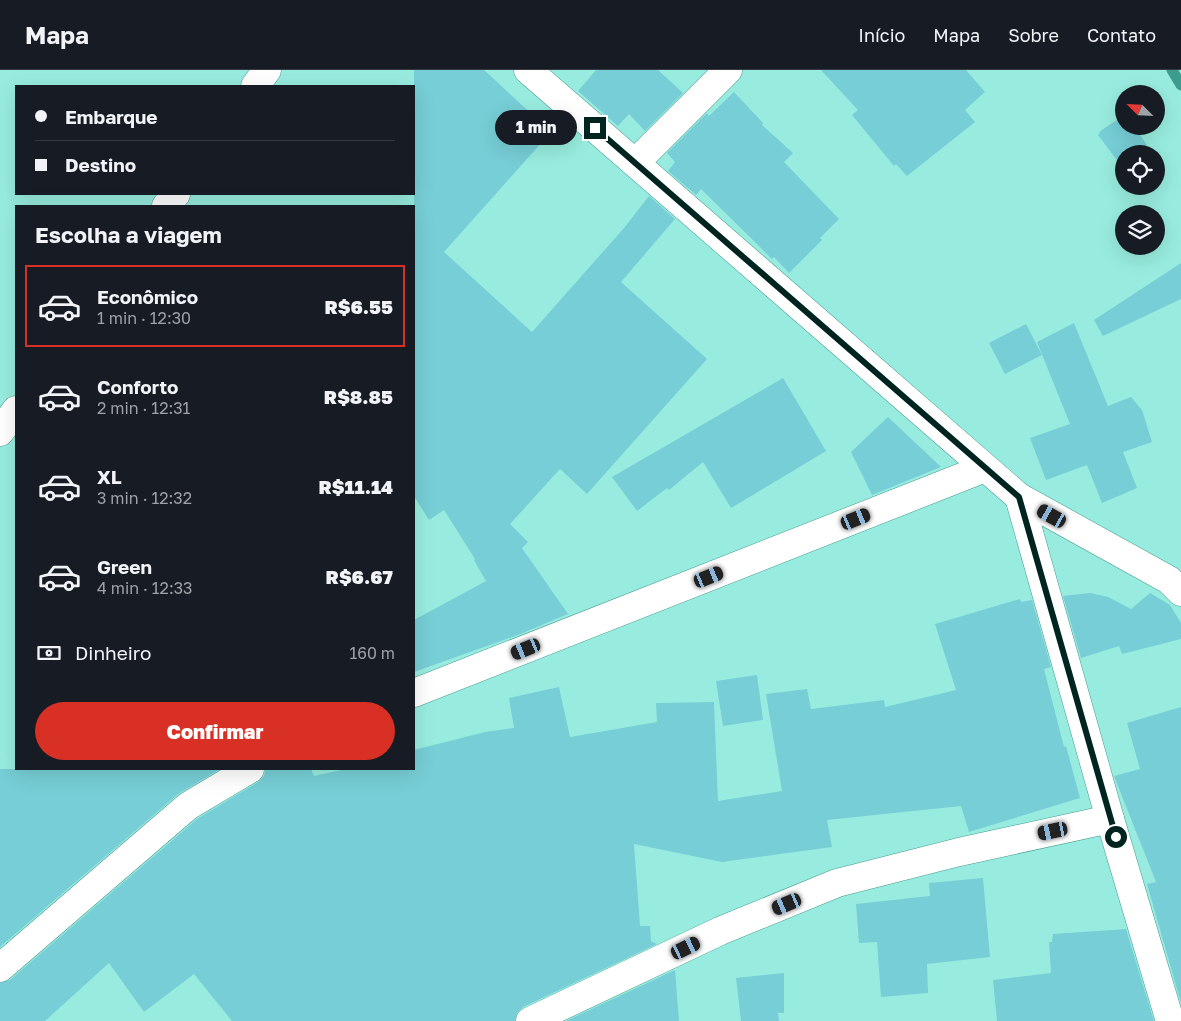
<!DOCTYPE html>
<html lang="pt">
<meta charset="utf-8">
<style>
:root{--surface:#171b24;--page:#20242c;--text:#f1f3f6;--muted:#9ea1a6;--line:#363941;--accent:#d93025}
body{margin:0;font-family:"Golos Text",sans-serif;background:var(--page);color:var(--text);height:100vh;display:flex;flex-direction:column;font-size:19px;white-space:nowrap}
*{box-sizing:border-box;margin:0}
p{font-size:16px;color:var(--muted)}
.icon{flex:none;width:28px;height:28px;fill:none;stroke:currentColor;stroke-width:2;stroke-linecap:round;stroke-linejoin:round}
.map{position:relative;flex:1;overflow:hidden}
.panel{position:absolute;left:15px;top:135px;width:400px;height:565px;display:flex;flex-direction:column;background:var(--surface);border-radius:0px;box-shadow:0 5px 20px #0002}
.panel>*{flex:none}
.hud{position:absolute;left:15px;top:15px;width:400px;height:110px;border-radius:0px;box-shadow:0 5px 20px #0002;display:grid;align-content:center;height:110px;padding:0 20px;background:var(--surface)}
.needle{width:32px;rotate:294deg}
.controls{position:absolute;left:1115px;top:15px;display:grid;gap:10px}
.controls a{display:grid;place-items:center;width:50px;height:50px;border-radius:50%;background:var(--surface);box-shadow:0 5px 20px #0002;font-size:25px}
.end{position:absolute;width:22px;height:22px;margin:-11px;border:6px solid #002520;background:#fff;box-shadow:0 0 0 2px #fff}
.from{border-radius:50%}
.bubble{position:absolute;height:35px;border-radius:18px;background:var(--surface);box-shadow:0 5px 20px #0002;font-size:16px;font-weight:800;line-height:35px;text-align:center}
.car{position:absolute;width:15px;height:30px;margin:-15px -8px;border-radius:6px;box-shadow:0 0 4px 1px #0007;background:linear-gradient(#222 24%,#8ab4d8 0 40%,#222 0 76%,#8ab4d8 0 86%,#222 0)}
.hud b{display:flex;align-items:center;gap:18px;height:48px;font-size:19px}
.hud b+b{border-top:1px solid var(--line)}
.hud i{width:12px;height:12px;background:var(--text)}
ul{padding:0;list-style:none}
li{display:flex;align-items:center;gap:15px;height:82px;margin:0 10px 8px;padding:0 10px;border:2px solid transparent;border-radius:0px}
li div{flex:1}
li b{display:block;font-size:19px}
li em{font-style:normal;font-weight:800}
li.on{border-color:var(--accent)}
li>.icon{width:45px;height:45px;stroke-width:1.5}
h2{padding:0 20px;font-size:22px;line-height:60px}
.pay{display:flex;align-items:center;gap:12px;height:55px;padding:0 20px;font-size:19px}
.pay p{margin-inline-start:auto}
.cta{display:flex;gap:10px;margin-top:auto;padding:10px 20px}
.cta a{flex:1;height:58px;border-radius:30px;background:var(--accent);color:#fff;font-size:20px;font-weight:800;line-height:58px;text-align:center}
header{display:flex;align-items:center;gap:30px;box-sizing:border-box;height:70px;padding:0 25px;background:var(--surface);border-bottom:1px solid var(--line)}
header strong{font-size:24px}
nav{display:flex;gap:28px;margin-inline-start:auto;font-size:18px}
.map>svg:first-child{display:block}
</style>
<header>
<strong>Mapa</strong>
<nav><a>Início</a><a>Mapa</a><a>Sobre</a><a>Contato</a></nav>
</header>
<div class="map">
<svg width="1181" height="951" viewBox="0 0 1181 951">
<rect width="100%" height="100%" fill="#98ecdf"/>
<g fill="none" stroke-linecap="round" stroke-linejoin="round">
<!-- stream -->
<polyline stroke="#3c9c8f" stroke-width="11" points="1172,0 1181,15"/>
</g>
<!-- building -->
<g fill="#77ced6">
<polygon points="414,0 484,0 551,62 444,182 532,262 624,158 649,126 675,149 621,212 707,289 587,424 560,399 510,454 528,472 522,478 568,544 518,565 414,602 414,550 486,511 474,490 475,489 444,440 429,450 414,426"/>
<polygon points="596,0 658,0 683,23 645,61 629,44 618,56 578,21"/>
<polygon points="821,0 966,0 985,22 965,40 975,52 907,106 896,94 894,96 852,45 858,40"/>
<polygon points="734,22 763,53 762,55 793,83 784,92 839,149 820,168 822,170 789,203 774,187 772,189 701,119 696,125 668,101 675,92 667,83 707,43 709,46"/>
<polygon points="1124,45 1124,56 1134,56 1147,75 1134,84 1124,84 1124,90 1119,93 1098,65 1100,63 1099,62"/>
<polygon points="1181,193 1181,229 1103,266 1094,250"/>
<polygon points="1074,253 1108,336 1131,327 1142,340 1152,372 1123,382 1137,418 1102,433 1087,395 1046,410 1030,368 1070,354 1037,272"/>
<polygon points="1026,254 1042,285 1005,304 989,273"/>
<polygon points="783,308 826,381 731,438 703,392 669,420 667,418 637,441 612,407"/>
<polygon points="888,347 941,397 872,425 851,382"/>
<polygon points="1090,523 1108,527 1131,539 1150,523 1170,535 1181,553 1181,569 1122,584 1119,576 1081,588 1063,526"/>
<polygon points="1020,529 1021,532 1032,530 1051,597 1044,599 1064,677 1066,676 1080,728 969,762 961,736 827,750 832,777 722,792 634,774 640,856 650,856 651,871 657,874 523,937 517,943 515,951 232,951 194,904 144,942 109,893 45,951 0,951 0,913 10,910 197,749 258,712 264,706 266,699 311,699 314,706 346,699 414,699 414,680 485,662 514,658 509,628 559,617 570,667 657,652 656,633 714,632 718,731 782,721 766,624 807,619 811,639 884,630 885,637 956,620 935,554"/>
<polygon points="757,605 763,650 723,656 716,611"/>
<polygon points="1181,637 1181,933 1147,814 1156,812 1114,706 1140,699 1127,653"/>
<polygon points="0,699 220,699 178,724 0,877"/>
<polygon points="983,808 990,887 927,894 928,923 881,927 877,872 859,873 856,834 930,826 929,813"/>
<polygon points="1126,859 1154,951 997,951 993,910 1051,903 1049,872 1052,872 1053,864"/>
<polygon points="675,900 679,951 566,951"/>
<polygon points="784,903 784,943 778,943 779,951 741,951 736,908"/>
</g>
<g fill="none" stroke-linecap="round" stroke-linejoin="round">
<defs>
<g id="minor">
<polyline points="528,0 1019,427 1169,510 1181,522"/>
<polyline points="255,16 267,0"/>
<polyline points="635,93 728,0"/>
<polyline points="166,136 176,124"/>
<polyline points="0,362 16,340"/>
<polyline points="1019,427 1110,749 1170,951"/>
<polyline points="414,623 985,398"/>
<polyline points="0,898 188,736 250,699"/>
<polyline points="530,951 720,861 837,813 959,782 1110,749"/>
</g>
</defs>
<!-- minor casing -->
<use href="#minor" stroke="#479c90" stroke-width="29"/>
<!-- minor -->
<use href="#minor" stroke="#fff" stroke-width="28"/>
</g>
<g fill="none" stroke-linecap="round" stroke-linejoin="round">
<!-- route -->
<polyline stroke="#002520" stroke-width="6" points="595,58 1019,427 1116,767"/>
</g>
</svg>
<div class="controls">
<a><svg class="needle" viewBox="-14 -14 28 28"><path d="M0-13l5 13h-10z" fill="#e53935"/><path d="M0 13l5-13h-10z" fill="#9ea1a6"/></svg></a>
<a><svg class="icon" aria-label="locate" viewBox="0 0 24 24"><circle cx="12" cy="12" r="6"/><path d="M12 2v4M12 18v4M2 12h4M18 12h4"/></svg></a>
<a><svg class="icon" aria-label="layers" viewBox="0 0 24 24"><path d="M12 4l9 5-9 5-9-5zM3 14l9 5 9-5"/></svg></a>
</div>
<i class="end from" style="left:1116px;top:767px"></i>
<i class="end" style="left:595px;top:58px"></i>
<div class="bubble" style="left:495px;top:40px;width:82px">1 min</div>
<i class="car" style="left:1052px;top:446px;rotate:299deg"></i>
<i class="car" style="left:856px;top:449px;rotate:68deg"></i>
<i class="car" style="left:709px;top:507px;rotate:68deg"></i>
<i class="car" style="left:526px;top:579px;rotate:248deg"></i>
<i class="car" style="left:1053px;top:761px;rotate:258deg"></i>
<i class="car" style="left:787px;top:834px;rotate:247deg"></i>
<i class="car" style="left:686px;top:878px;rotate:64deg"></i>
<div class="hud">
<b><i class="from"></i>Embarque</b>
<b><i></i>Destino</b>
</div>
<section class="panel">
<h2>Escolha a viagem</h2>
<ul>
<li class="on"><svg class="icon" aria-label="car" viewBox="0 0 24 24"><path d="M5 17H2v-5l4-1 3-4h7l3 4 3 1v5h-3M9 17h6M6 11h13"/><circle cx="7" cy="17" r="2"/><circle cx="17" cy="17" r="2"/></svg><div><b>Econômico</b><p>1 min · 12:30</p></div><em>R$6.55</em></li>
<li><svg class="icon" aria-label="car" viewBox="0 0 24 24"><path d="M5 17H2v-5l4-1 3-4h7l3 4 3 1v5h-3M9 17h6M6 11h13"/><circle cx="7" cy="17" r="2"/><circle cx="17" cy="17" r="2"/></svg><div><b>Conforto</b><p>2 min · 12:31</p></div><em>R$8.85</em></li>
<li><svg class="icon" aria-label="car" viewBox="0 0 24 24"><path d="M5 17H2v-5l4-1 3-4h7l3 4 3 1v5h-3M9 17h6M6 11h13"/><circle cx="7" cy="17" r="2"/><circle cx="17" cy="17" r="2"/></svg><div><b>XL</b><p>3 min · 12:32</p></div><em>R$11.14</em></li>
<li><svg class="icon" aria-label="car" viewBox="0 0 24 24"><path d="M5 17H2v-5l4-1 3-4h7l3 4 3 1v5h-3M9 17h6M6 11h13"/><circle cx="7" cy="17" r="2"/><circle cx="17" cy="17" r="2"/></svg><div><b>Green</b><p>4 min · 12:33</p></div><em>R$6.67</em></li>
</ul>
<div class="pay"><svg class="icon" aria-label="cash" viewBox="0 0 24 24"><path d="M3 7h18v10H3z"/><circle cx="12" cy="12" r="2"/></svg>Dinheiro<p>160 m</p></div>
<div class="cta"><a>Confirmar</a></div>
</section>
</div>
